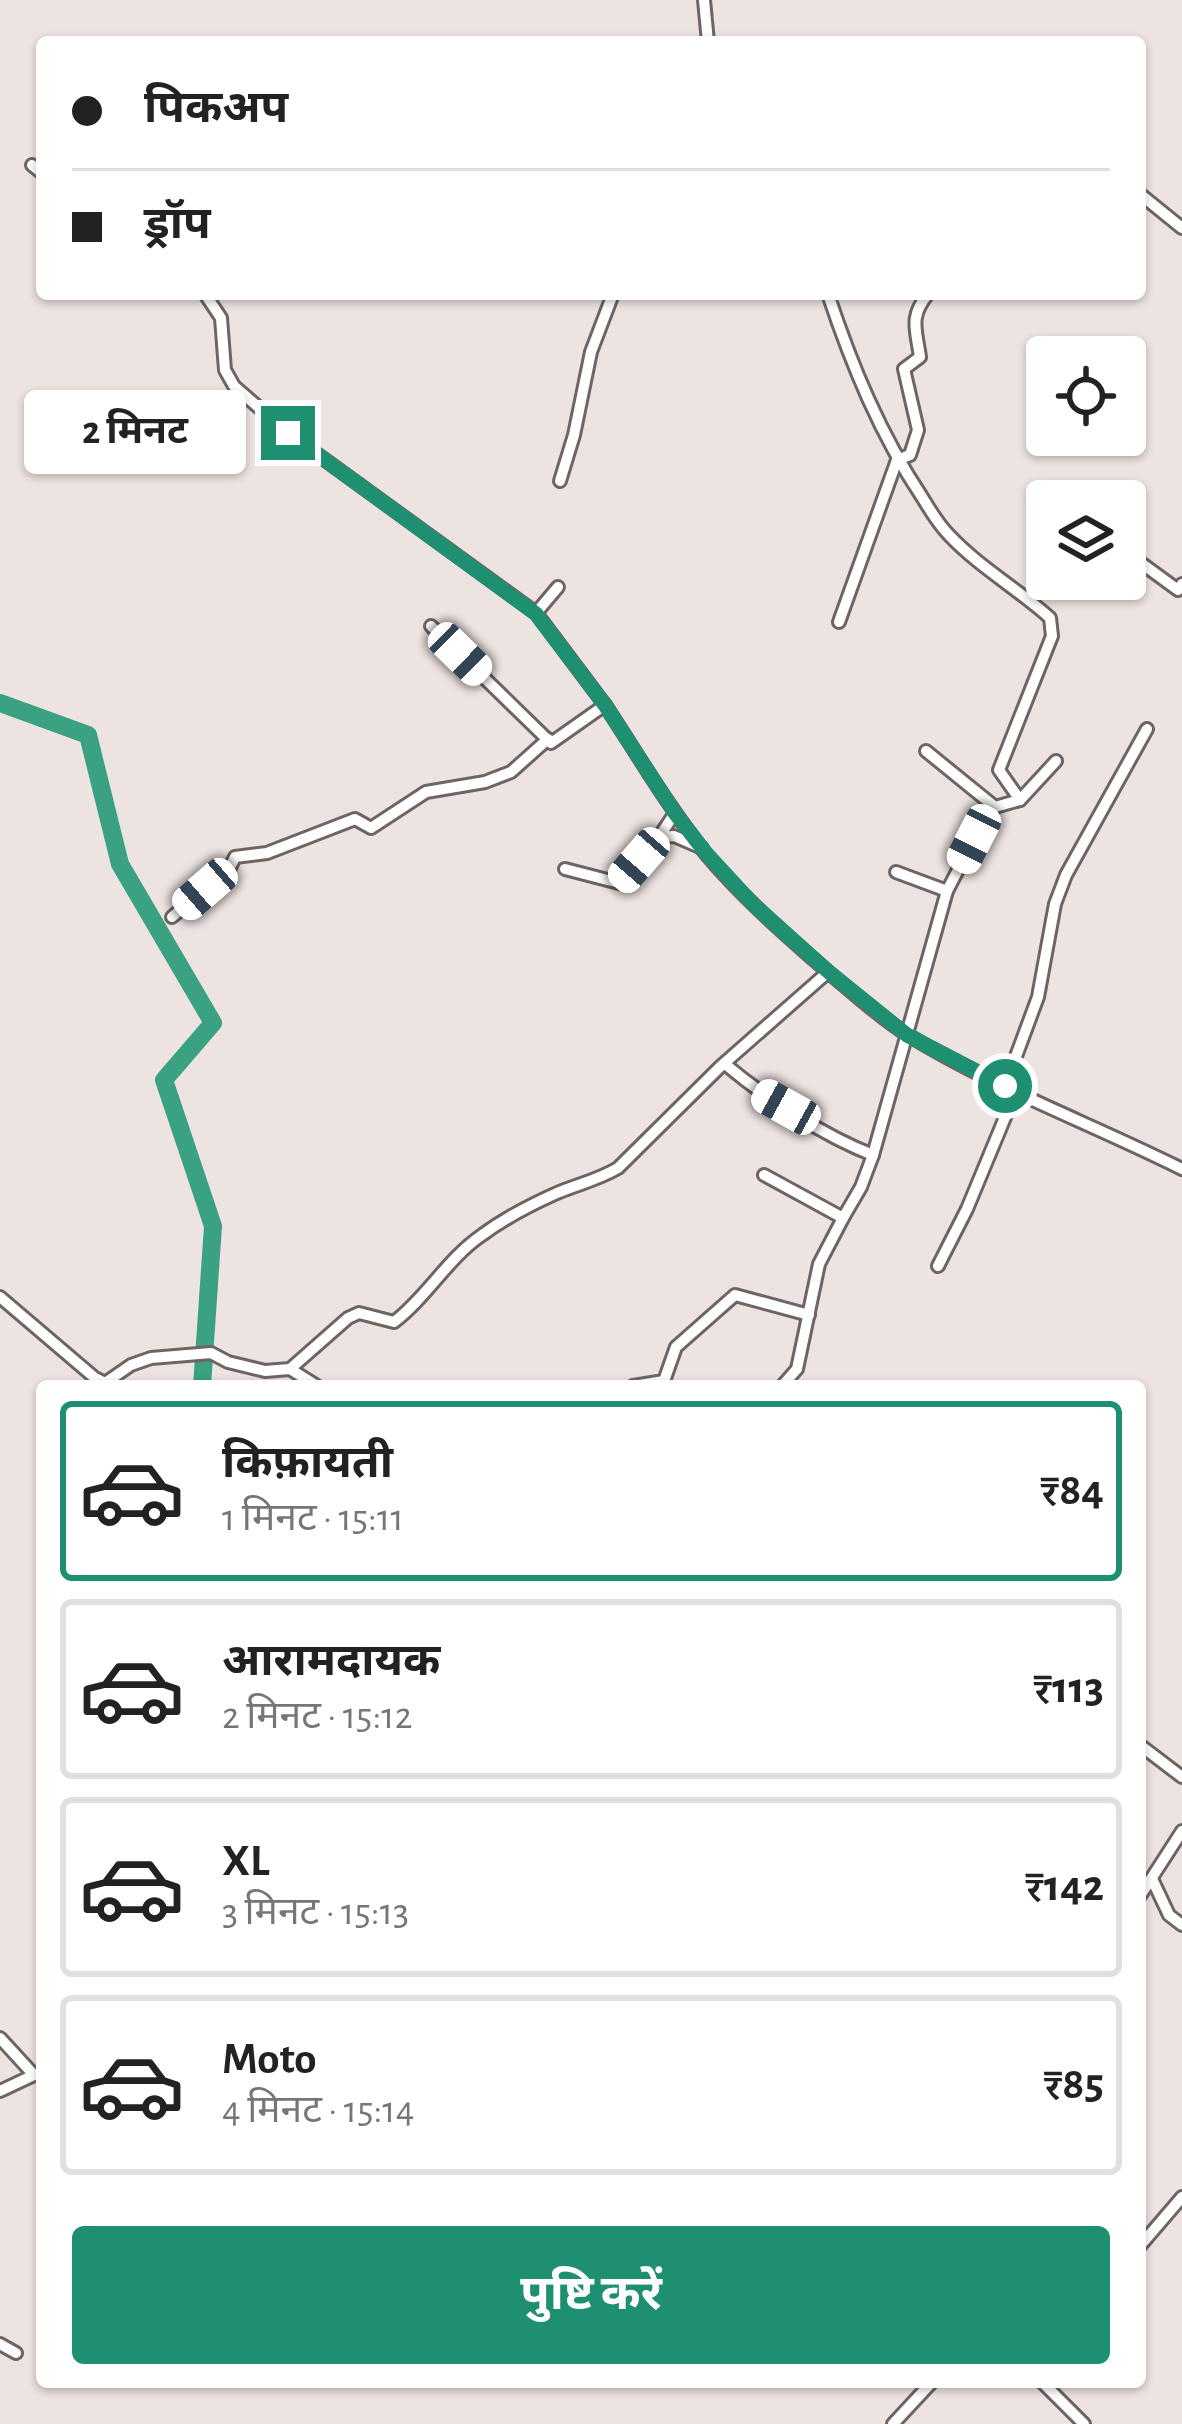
<!DOCTYPE html>
<html lang="hi">
<meta charset="utf-8">
<style>
:root{--surface:#fff;--page:#f6f6f6;--text:#222;--muted:#767676;--line:#e0e0e0;--accent:#1e9071}
body{margin:0;font-family:"Alegreya Sans","Noto Sans Devanagari",sans-serif;background:var(--page);color:var(--text);height:100vh;display:flex;flex-direction:column;font-size:45px;white-space:nowrap}
*{box-sizing:border-box;margin:0}
p{font-size:39px;color:var(--muted)}
.icon{flex:none;width:66px;height:66px;fill:none;stroke:currentColor;stroke-width:2;stroke-linecap:round;stroke-linejoin:round}
.map{position:relative;flex:1;overflow:hidden}
.details{position:absolute;left:36px;top:1380px;width:1110px;height:1008px;display:flex;flex-direction:column;background:var(--surface);border-radius:12px;box-shadow:0 3px 9px #0004}
.details>*{flex:none}
.guide{position:absolute;left:36px;top:36px;width:1110px;height:264px;border-radius:12px;box-shadow:0 3px 9px #0004;display:grid;align-content:center;height:264px;padding:0 36px;background:var(--surface)}
.tools{position:absolute;left:1026px;top:336px;display:grid;gap:24px}
.tools a{display:grid;place-items:center;width:120px;height:120px;border-radius:12px;background:var(--surface);box-shadow:0 3px 9px #0004;font-size:60px}
.end{position:absolute;width:54px;height:54px;margin:-27px;border:15px solid #1e9071;background:#fff;box-shadow:0 0 0 6px #fff}
.from{border-radius:50%}
.bubble{position:absolute;height:84px;border-radius:12px;background:var(--surface);box-shadow:0 3px 9px #0004;font-size:39px;font-weight:700;line-height:84px;text-align:center}
.car{position:absolute;width:36px;height:72px;margin:-36px -18px;border-radius:15px;box-shadow:0 0 9px 3px #0007;background:linear-gradient(#fff 24%,#345 0 40%,#fff 0 76%,#345 0 86%,#fff 0)}
.guide b{display:flex;align-items:center;gap:42px;height:114px;font-size:45px}
.guide b+b{border-top:3px solid var(--line)}
.guide i{width:30px;height:30px;background:var(--text)}
ul{padding:21px 0 0;list-style:none}
li{display:flex;align-items:center;gap:36px;height:180px;margin:0 24px 18px;padding:0 12px;border:6px solid var(--line);border-radius:12px}
li div{flex:1}
li b{display:block;font-size:45px}
li em{font-style:normal;font-weight:700}
li.active{border-color:var(--accent)}
li>.icon{width:108px;height:108px;stroke-width:1.5}
.cta{display:flex;gap:24px;margin-top:auto;padding:24px 36px}
.cta a{flex:1;height:138px;border-radius:12px;background:var(--accent);color:#fff;font-size:48px;font-weight:700;line-height:138px;text-align:center}
.map>svg:first-child{display:block}
</style>
<div class="map">
<svg width="1182" height="2424" viewBox="0 0 1182 2424">
<rect width="100%" height="100%" fill="#ede4e1"/>
<g fill="none" stroke-linecap="round" stroke-linejoin="round">
<!-- river -->
<polyline stroke="#3aa183" stroke-width="18" points="0,703 88,735 120,864 213,1023 164,1080 213,1226 202,1386"/>
<defs>
<g id="street">
<polyline points="704,0 708,42"/>
<polyline points="32,165 42,173"/>
<polyline points="1140,194 1182,228"/>
<polyline points="205,294 221,318 225,370 234,386 288,433 536,613 605,705"/>
<path d="M 828,294 C 852,366 880,434 922,497 C 930,510 938,524 949,535 C 979,567 1018,589 1050,618 L 1052,636 L 999,770 L 1020,800"/>
<polyline points="560,481 574,435 591,352 613,294"/>
<polyline points="1125,575 1137,560 1178,590 1182,584"/>
<polyline points="536,613 558,587"/>
<path d="M 839,622 L 897,460 L 910,455 L 918,430 L 904,369 L 920,357 C 916,329 909,317 928,294"/>
<path d="M 431,626 L 551,743 L 605,705 C 638,755 668,807 706,854 C 743,898 786,935 828,972"/>
<polyline points="926,751 995,807"/>
<polyline points="675,813 659,837 674,836 702,848"/>
<polyline points="565,869 619,883 659,837"/>
<polyline points="896,872 947,891"/>
<polyline points="172,917 205,889 224,880 235,857 267,853 355,819 371,828 426,792 485,782 511,772 548,739"/>
<path d="M 725,1064 C 765,1098 824,1136 873,1155"/>
<polyline points="1005,1086 1038,997 1055,904 1066,875 1147,729"/>
<polyline points="764,1175 843,1218 861,1187 873,1155 947,891 974,839 995,807 1020,800 1056,761"/>
<polyline points="938,1266 967,1209 1006,1115 1020,1092"/>
<path d="M 0,1297 L 95,1378 L 105,1383 L 131,1365 L 151,1358 L 211,1353 L 228,1362 L 265,1371 L 290,1369 L 348,1318 L 359,1313 L 394,1322 C 427,1297 447,1259 482,1235 C 505,1218 530,1205 557,1193 C 578,1184 598,1180 618,1168 L 721,1066 L 828,972 C 854,993 880,1018 908,1035 C 994,1088 1092,1124 1182,1169"/>
<polyline points="290,1369 317,1386"/>
<polyline points="633,1386 664,1381 676,1347 735,1295 809,1315"/>
<polyline points="782,1386 797,1369 819,1264 843,1218"/>
<polyline points="1140,1745 1182,1777"/>
<polyline points="1152,1879 1169,1915 1182,1925"/>
<polyline points="1140,1896 1182,1831"/>
<polyline points="0,2038 34,2075 0,2091"/>
<polyline points="1140,2246 1182,2197"/>
<polyline points="0,2344 16,2353"/>
<polyline points="1042,2382 1084,2424"/>
<polyline points="893,2424 932,2382"/>
</g>
</defs>
<!-- street casing -->
<use href="#street" stroke="#6d6563" stroke-width="16"/>
<!-- street -->
<use href="#street" stroke="#fff" stroke-width="10"/>
</g>
<g fill="none" stroke-linecap="round" stroke-linejoin="round">
<!-- route -->
<polyline stroke="#1e9071" stroke-width="15" points="288,433 536,614 605,705 675,813 706,853 754,905 829,972 907,1035 1005,1086"/>
</g>
</svg>
<div class="tools">
<a><svg class="icon" aria-label="locate" viewBox="0 0 24 24"><circle cx="12" cy="12" r="6"/><path d="M12 2v4M12 18v4M2 12h4M18 12h4"/></svg></a>
<a><svg class="icon" aria-label="layers" viewBox="0 0 24 24"><path d="M12 4l9 5-9 5-9-5zM3 14l9 5 9-5"/></svg></a>
</div>
<i class="end from" style="left:1005px;top:1086px"></i>
<i class="end" style="left:288px;top:433px"></i>
<div class="bubble" style="left:24px;top:390px;width:222px">2 मिनट</div>
<i class="car" style="left:460px;top:654px;rotate:134deg"></i>
<i class="car" style="left:974px;top:839px;rotate:207deg"></i>
<i class="car" style="left:639px;top:860px;rotate:221deg"></i>
<i class="car" style="left:205px;top:889px;rotate:229deg"></i>
<i class="car" style="left:786px;top:1107px;rotate:299deg"></i>
<div class="guide">
<b><i class="from"></i>पिकअप</b>
<b><i></i>ड्रॉप</b>
</div>
<section class="details">
<ul>
<li class="active"><svg class="icon" aria-label="car" viewBox="0 0 24 24"><path d="M5 17H2v-5l4-1 3-4h7l3 4 3 1v5h-3M9 17h6M6 11h13"/><circle cx="7" cy="17" r="2"/><circle cx="17" cy="17" r="2"/></svg><div><b>किफ़ायती</b><p>1 मिनट · 15:11</p></div><em>₹84</em></li>
<li><svg class="icon" aria-label="car" viewBox="0 0 24 24"><path d="M5 17H2v-5l4-1 3-4h7l3 4 3 1v5h-3M9 17h6M6 11h13"/><circle cx="7" cy="17" r="2"/><circle cx="17" cy="17" r="2"/></svg><div><b>आरामदायक</b><p>2 मिनट · 15:12</p></div><em>₹113</em></li>
<li><svg class="icon" aria-label="car" viewBox="0 0 24 24"><path d="M5 17H2v-5l4-1 3-4h7l3 4 3 1v5h-3M9 17h6M6 11h13"/><circle cx="7" cy="17" r="2"/><circle cx="17" cy="17" r="2"/></svg><div><b>XL</b><p>3 मिनट · 15:13</p></div><em>₹142</em></li>
<li><svg class="icon" aria-label="car" viewBox="0 0 24 24"><path d="M5 17H2v-5l4-1 3-4h7l3 4 3 1v5h-3M9 17h6M6 11h13"/><circle cx="7" cy="17" r="2"/><circle cx="17" cy="17" r="2"/></svg><div><b>Moto</b><p>4 मिनट · 15:14</p></div><em>₹85</em></li>
</ul>
<div class="cta"><a>पुष्टि करें</a></div>
</section>
</div>
